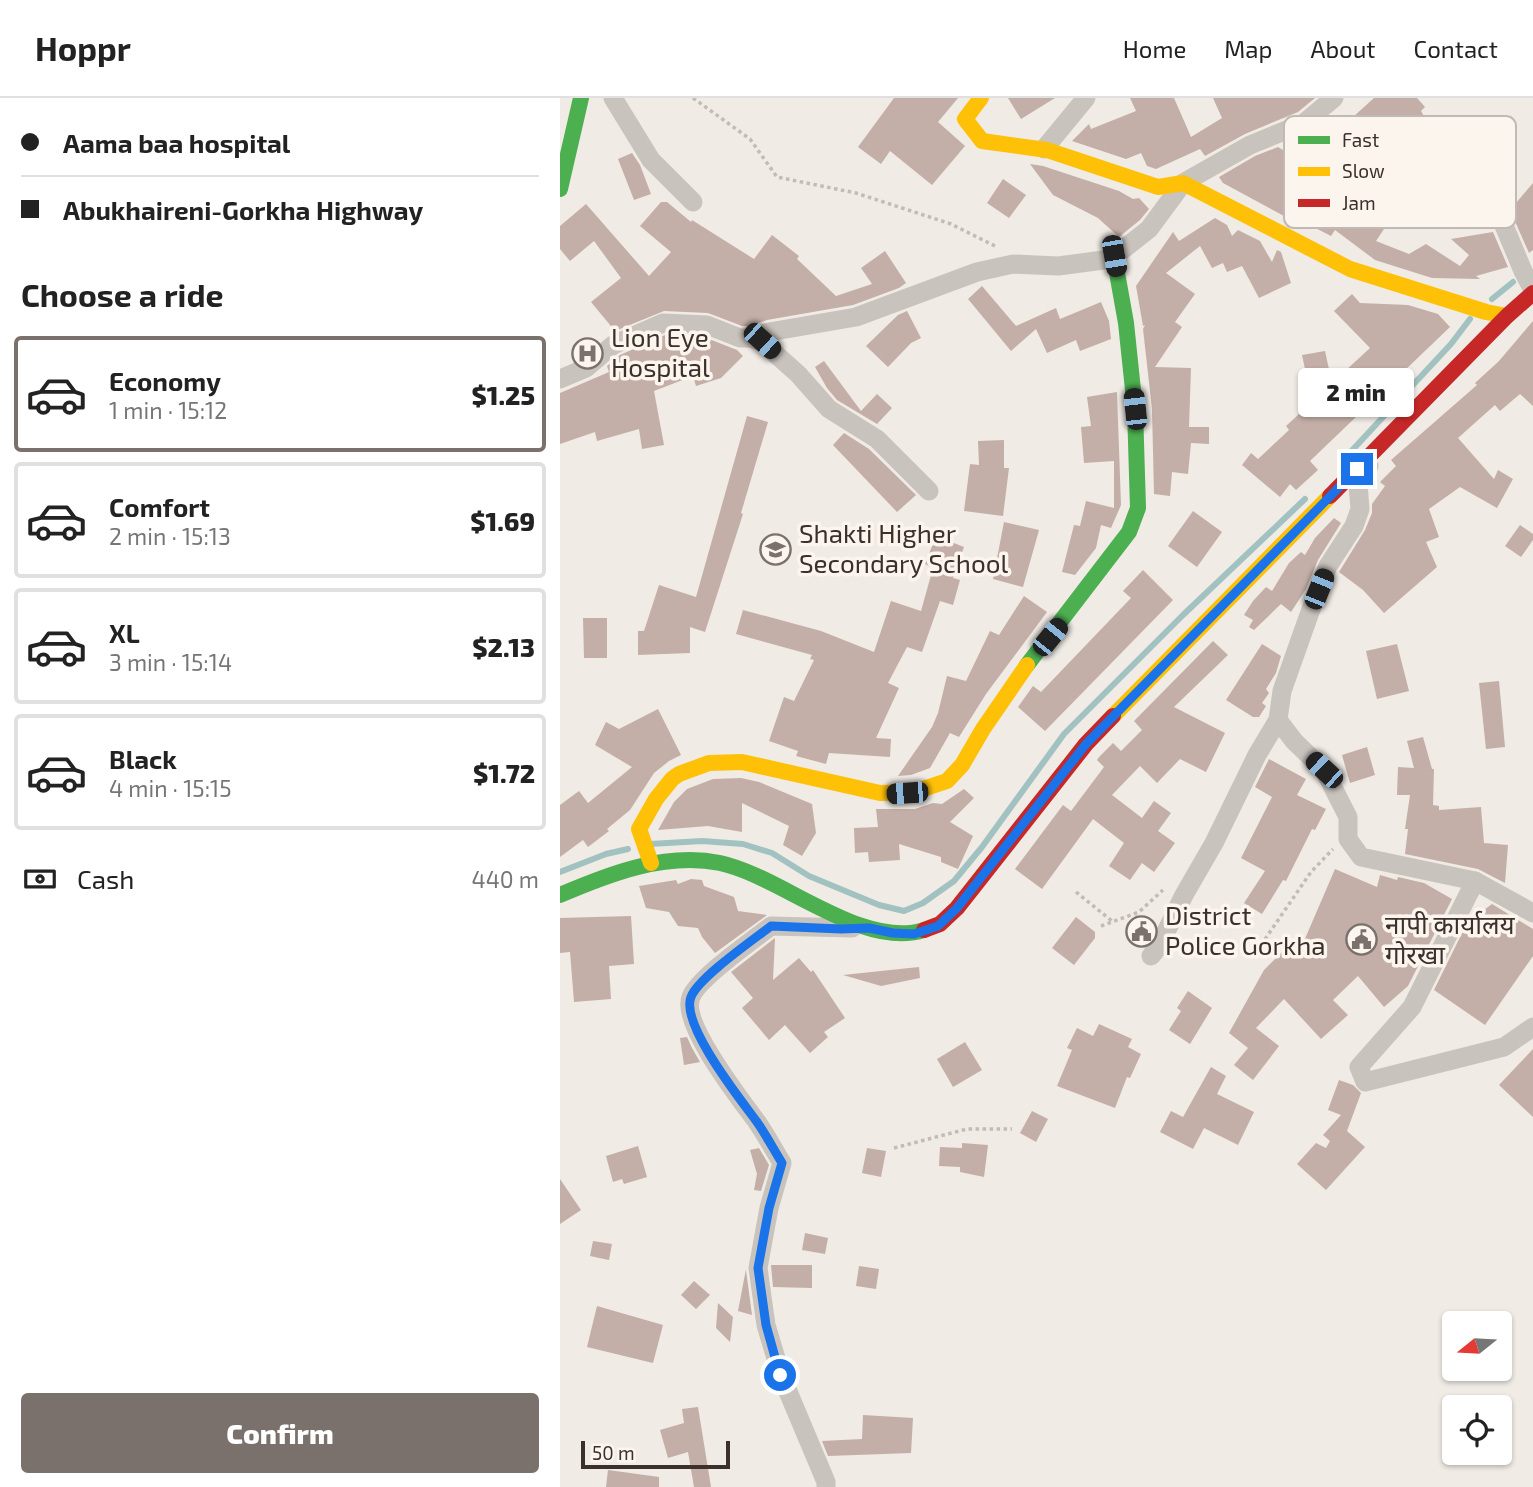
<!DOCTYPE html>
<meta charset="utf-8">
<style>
:root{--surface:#fff;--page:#f2f2f2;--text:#222;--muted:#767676;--line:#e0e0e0;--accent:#7a716c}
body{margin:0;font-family:"Exo 2","Noto Sans Devanagari",sans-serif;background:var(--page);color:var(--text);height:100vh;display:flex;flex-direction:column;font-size:26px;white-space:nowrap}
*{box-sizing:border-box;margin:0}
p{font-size:23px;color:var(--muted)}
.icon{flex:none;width:38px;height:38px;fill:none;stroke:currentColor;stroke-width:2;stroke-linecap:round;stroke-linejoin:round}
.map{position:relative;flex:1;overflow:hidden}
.side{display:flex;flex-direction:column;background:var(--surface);width:560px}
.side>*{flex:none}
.guide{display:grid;align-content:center;height:154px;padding:0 21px;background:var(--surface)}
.needle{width:46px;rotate:252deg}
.buttons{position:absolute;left:882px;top:1213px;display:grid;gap:14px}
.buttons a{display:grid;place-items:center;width:70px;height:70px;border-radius:7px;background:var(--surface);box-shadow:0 2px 5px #0004;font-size:35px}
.scale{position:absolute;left:21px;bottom:18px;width:149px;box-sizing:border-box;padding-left:7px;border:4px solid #3b302b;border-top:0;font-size:19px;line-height:24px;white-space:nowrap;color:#3b302b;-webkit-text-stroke:5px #fbf5ee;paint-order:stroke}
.end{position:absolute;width:32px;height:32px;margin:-16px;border:9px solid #1a73e8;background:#fff;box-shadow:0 0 0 4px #fff}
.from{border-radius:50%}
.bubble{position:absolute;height:49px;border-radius:7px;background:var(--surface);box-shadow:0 2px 5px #0004;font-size:23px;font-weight:800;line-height:49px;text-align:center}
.car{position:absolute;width:21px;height:42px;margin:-21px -10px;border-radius:9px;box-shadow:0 0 5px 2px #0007;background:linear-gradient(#222 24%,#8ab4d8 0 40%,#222 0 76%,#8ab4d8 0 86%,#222 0)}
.guide b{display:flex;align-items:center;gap:24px;height:66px;font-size:26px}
.guide b+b{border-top:2px solid var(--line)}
.guide i{width:18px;height:18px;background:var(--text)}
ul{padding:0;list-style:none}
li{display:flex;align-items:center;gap:21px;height:116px;margin:0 14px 10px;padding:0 7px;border:4px solid var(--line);border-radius:7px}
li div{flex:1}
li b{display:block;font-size:26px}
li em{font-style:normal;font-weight:800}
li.current{border-color:var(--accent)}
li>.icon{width:63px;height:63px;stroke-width:1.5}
h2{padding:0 21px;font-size:32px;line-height:84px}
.pay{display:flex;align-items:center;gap:18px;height:77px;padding:0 21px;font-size:26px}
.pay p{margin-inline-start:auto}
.cta{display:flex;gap:14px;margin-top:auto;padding:14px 21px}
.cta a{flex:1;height:80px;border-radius:7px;background:var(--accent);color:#fff;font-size:28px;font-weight:800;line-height:80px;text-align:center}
header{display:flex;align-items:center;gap:42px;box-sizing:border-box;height:98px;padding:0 35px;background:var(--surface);border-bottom:2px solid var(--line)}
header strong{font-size:33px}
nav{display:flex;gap:38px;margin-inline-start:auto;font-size:24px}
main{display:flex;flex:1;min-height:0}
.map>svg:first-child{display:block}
</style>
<header>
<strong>Hoppr</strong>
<nav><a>Home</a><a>Map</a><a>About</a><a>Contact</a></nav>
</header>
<main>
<section class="side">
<div class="guide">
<b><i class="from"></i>Aama baa hospital</b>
<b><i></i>Abukhaireni-Gorkha Highway</b>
</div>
<h2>Choose a ride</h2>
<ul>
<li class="current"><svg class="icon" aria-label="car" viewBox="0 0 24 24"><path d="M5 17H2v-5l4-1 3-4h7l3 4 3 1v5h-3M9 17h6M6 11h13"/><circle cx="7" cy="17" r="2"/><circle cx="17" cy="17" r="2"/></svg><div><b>Economy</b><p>1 min · 15:12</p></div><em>$1.25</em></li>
<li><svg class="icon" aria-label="car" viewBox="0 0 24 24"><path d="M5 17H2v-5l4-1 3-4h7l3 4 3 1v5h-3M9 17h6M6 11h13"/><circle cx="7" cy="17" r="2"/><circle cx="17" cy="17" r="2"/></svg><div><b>Comfort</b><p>2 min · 15:13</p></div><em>$1.69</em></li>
<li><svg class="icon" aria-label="car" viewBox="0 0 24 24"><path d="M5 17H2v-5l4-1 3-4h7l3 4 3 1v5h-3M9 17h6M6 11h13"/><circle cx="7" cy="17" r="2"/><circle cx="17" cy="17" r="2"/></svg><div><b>XL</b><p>3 min · 15:14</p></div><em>$2.13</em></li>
<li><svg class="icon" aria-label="car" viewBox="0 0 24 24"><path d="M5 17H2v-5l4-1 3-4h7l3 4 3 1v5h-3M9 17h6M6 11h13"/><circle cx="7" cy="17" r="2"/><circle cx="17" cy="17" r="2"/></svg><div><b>Black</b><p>4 min · 15:15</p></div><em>$1.72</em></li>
</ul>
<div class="pay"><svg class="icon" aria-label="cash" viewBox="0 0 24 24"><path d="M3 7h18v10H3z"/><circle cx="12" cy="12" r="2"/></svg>Cash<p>440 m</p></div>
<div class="cta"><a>Confirm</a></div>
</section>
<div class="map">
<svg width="973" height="1389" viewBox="0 0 973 1389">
<rect width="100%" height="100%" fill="#f0ebe5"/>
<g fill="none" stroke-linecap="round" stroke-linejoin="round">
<!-- stream -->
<g stroke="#a1c2c1" stroke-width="6">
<polyline points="932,201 953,184"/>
<polyline points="784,361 891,246 910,221"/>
<polyline points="90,746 142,743 183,746 212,755 249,778 319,807 344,813 363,805 394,783 422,749 504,636 623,517 745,401"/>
<polyline points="0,774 46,756 68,751"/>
</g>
</g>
<!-- building -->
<g fill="#c3afa7">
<polygon points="334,0 398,0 378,24 405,48 372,87 330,53 321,66 298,49"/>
<polygon points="448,0 495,0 461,21"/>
<polygon points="570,0 614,0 631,39 662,20 653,0 755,0 738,14 685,36 645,58 640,51 596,71 587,68 581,55 566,61 512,43 529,26 531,31 576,13"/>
<polygon points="814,0 857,0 865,9 861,13 888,62 840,96 819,77 841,58 815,28 784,58 758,29 772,18 782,29"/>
<polygon points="718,49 746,66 741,72 766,86 766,92 762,98 801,119 802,117 824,131 816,143 849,156 866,146 900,168 909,157 891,141 933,134 948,169 916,178 920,181 872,180 815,162 775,132 771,138 730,117 729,120 724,118 663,85 659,79 695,58"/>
<polygon points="72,55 80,67 91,96 74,102 58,61"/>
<polygon points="470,66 483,68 559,93 573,101 579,100 589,111 580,122 559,139 538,120 493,97"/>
<polygon points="443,81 466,97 449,120 427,105"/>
<polygon points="973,85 973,152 969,155 950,112"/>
<polygon points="101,104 107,104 131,124 132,122 194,161 212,137 239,158 237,161 276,198 312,186 301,170 325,153 346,185 339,190 293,207 207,222 189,228 182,228 148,215 104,213 55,233 31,204 61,180 34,143 10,163 0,151 0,128 26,106 89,178 111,154 80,128"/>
<polygon points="655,120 667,127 672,138 678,132 700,143 712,164 717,152 721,154 731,185 699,200 682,168 667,174 663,165 652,170 640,148 606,175 635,196 615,224 622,229 595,269 631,270 629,329 649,329 649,346 631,345 628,376 612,374 610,398 594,396 592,311 583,231 585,227 583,228 576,188 613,134 619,143"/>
<polygon points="422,188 456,228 496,210 500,221 541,204 549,223 551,241 520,253 516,242 487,255 476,231 451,253 408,201"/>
<polygon points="792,196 800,205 848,207 878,216 890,229 750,363 758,372 736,392 730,386 720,399 682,367 691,355 698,361 729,332 726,328 752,304 742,257 765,253 772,285 810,250 774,213"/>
<polygon points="347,213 361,240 351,245 328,269 306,248 338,217"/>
<polygon points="973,223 973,308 960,296 940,313 935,307 898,340 934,381 938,372 953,381 937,410 900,389 869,411 879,439 866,444 877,469 824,515 803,492 779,474 805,432 812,415 812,406 825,388 820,384 836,368 831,362 917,287 915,285 939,263"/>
<polygon points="105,237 144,239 177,252 183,258 161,280 136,288 133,278 94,293 104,347 82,351 79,331 37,343 35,334 0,346 0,295 49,274 47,268 60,257"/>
<polygon points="264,263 301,313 317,296 332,310 317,326 277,302 267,290 255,269"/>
<polygon points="557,294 561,407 551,430 541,427 536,450 515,477 502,474 514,427 520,428 526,403 554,410 554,363 524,365 521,329 531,328 527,299"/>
<polygon points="187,318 208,324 181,415 183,416 145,534 130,529 130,555 78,557 78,533 84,533 99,487 136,499"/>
<polygon points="284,335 309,351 356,397 337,414 273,347"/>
<polygon points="444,342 444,370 449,370 443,418 404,413 410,366 419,367 418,343"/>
<polygon points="633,413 662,434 637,469 608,448"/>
<polygon points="774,420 781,425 758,462 746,491 731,514 721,506 694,532 689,529 693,522 684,517 693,503 706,489 712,493 729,465 741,454 745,457 755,440"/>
<polygon points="444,424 479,432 463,489 433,481"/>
<polygon points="960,427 973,436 973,442 961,459 945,448"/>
<polygon points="376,438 404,449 393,480 400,482 393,507 380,503 362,554 347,549 328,585 339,590 316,640 331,641 330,659 269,655 266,666 236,658 238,653 209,643 224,599 234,603 254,562 250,561 252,557 176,536 183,512 261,533 314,554 331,503 361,513 373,470 365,466"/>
<polygon points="583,472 613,502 485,633 458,609 473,588 481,594 571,500 563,493"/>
<polygon points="464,498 487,514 426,596 399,639 390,635 370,670 351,677 338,678 372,629 378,615 387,578 406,583 430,533 439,537"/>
<polygon points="23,520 47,520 47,560 24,560"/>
<polygon points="653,543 668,557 614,609 665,635 646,674 620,661 597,685 580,668 552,697 582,720 594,703 611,715 598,733 615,745 594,774 582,765 570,782 549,768 564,745 533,721 482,791 455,771 503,707 511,713 544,669 537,662 540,658 553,645 561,653 582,632 574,623"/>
<polygon points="702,546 721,558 716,575 706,591 709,595 702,605 706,608 699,619 693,619 666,602"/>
<polygon points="837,546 849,593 817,601 806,553"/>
<polygon points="939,583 945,649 926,651 919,585"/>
<polygon points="98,611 121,657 109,663 94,675 70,712 47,731 49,733 28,749 23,742 0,759 0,707 19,693 28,705 72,669 35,647 46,624 59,631"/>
<polygon points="863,639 872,671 874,671 873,707 879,708 879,712 921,709 924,745 948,747 945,785 918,771 845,756 848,731 845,731 850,697 837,697 838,669 854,670 847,643"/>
<polygon points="807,649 815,677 790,685 782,657"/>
<polygon points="709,661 746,681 737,697 766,711 755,732 752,731 726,783 723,782 702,816 684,805 705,773 681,760 712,699 695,689"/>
<polygon points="181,680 199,684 252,706 256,735 242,758 223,747 229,728 182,705 182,734 148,728 98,732 114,704 127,691 153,681"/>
<polygon points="404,691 414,700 390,724 413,738 398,771 381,764 381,759 339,746 340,762 309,764 308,754 295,755 294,730 318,729 316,711 355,711 373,705 382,706"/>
<polygon points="775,771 817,789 820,777 837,782 838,779 864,785 892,801 848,888 824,909 798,878 773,902 788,917 761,941 724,901 696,930 719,948 693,982 674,967 688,950 669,935 704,872 733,843 741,850"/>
<polygon points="131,781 142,782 144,788 174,799 178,813 207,817 155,855 142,839 138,830 118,828 109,814 86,810 79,788 116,782 118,786"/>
<polygon points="932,806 973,831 973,858 925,927 874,892 907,825 920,816 924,818 924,812"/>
<polygon points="576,817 589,826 579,843 566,834"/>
<polygon points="71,818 74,866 49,868 51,901 14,904 10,854 0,855 0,820"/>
<polygon points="516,819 535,834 535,840 514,867 492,850"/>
<polygon points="215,840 213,882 239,860 251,874 253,872 285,920 264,934 268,939 250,955 225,927 209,942 182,910 193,900 171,874"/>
<polygon points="359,869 360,880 321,888 283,877"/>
<polygon points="628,893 652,910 630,946 609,932 621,913 617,910"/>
<polygon points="539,926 572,941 568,949 581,956 570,980 567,979 555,1010 497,988 512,952 507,950 517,930 533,938"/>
<polygon points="127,939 132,950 140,964 124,967 120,940"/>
<polygon points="405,944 422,972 393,989 377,961"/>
<polygon points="973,951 973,1019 939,987"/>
<polygon points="651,969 666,978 657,996 694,1014 678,1047 644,1030 633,1051 600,1034 611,1013 623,1019"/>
<polygon points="779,982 793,987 801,995 787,1033 805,1049 766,1092 737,1066 756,1045 766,1050 770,1043 763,1037 781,1017 768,1012"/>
<polygon points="472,1013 488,1021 476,1044 460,1035"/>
<polygon points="402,1045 428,1047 424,1079 400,1074 400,1069 379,1068 380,1049 402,1050"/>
<polygon points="78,1048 87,1079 64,1086 62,1081 53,1084 46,1058"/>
<polygon points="199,1050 209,1067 201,1093 194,1092 197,1076 190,1052"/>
<polygon points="307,1050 326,1053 321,1079 302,1075"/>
<polygon points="0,1081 21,1112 0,1126"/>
<polygon points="245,1135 268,1140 265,1156 242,1152"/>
<polygon points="33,1143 52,1146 49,1162 30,1158"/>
<polygon points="211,1167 252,1167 252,1190 213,1189"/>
<polygon points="299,1168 319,1171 316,1191 296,1188"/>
<polygon points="186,1171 186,1172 192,1217 178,1213"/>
<polygon points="134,1183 150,1197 136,1211 121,1197"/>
<polygon points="158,1205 173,1219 170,1244 156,1230"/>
<polygon points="37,1208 103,1227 93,1265 27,1249"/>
<polygon points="138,1309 151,1389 134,1389 128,1354 108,1360 100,1332 124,1325 122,1311"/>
<polygon points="303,1317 353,1320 351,1355 268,1358 262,1343 302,1341"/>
<polygon points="48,1372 99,1379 99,1389 46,1389"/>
</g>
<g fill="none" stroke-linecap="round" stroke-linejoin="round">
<!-- path -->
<g stroke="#c2bbb6" stroke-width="3.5" stroke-dasharray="3.5 3.5" stroke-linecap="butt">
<polyline points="133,0 190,41 217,79 296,95 391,126 437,149"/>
<polyline points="516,794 552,823"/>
<polyline points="541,828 579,814 603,792"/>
<polyline points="701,847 751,774 773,751"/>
<polyline points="334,1050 407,1031 452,1031"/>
</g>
<!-- street -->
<g stroke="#c9c3be" stroke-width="19">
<polyline points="53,0 91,62 133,104"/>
<polyline points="484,51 526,0"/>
<polyline points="940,118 963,173 973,192"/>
<polyline points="191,240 202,244 238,276 269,311 317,341 369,393"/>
<polyline points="0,281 26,270 53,247 103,225 147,227 180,240 191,240 209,234 296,219 417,174 453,166 498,168 551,161 589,131 623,85 690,47 744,25 774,0"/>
<polyline points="809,368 798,386 800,411 794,428 768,468 750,514 722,593 718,622 734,643 764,672 788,719 788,741 801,759 915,783 973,815"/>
<polyline points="915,783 852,909 799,969 805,984 944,949 973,929"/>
<polyline points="591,858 599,848 624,797 654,745 697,657 718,622"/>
<path d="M 266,1389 L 266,1384 L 221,1277 L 206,1227 L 198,1170 L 209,1110 L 222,1065 C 214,1052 206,1037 197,1024 C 181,1002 120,925 131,899 C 138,880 193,842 211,828 L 292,830"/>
</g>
<!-- fast -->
<g stroke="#4caf50" stroke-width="16">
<polyline points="0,91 21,0"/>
<polyline points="467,567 569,434 578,410 575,311 566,225 554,158"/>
<path d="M 0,797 C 49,776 105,754 160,765 C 221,778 302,852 364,832"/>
</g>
<!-- slow -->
<g stroke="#ffc107" stroke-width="16">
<polyline points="421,0 405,21 422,43 487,52 598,89 623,85 790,171 926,214 947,218"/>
<polyline points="553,618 770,398"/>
<polyline points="91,765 79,731 96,701 112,681 119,676 149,665 182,664 320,695 354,694 387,683 402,667 423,631 467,567"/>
</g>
<!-- jam -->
<g stroke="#c62828" stroke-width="16">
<polyline points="770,398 947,218 973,195"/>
<polyline points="364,832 380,826 397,810 526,646 553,618"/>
</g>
</g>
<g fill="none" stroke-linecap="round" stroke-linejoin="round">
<!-- route -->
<path stroke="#1a73e8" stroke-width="9" d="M 220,1277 L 206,1227 L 198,1170 L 209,1110 L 222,1065 C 214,1052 206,1037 197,1024 C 181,1002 120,926 131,899 C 138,880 193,842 211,828 L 281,831 L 309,830 L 333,835 L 354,836 L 378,828 L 397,810 L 526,646 L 797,371"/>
</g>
<!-- icons -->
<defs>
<symbol id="hospital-ring" viewBox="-11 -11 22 22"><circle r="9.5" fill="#fbf5ee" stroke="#7a716c" stroke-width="1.5"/><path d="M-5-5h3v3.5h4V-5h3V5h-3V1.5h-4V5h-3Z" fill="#7a716c"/></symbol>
<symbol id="school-ring" viewBox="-11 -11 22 22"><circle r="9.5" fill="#fbf5ee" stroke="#7a716c" stroke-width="1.5"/><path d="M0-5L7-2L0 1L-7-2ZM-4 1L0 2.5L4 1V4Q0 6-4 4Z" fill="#7a716c"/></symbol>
<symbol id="civic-ring" viewBox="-11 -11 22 22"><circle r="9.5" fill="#fbf5ee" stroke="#7a716c" stroke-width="1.5"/><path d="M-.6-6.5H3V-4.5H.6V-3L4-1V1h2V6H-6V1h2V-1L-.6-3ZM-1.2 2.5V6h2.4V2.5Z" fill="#7a716c"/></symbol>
</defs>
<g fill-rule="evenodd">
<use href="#hospital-ring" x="10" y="238" width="35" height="35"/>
<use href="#school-ring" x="198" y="434" width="35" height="35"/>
<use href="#civic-ring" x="564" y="816" width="35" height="35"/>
<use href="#civic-ring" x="784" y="824" width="35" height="35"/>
</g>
<g text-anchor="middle" stroke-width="7" stroke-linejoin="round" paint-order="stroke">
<!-- poi labels -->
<g font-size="26" fill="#3b302b" stroke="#fbf5ee" text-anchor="start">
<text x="51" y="249">Lion Eye<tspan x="51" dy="30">Hospital</tspan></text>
<text x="239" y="445">Shakti Higher<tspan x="239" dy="30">Secondary School</tspan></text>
<text x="605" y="827">District<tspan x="605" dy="30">Police Gorkha</tspan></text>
<text x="825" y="836">नापी कार्यालय<tspan x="825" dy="30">गोरखा</tspan></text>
</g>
</g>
<!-- legend -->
<rect x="724" y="18" width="232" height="112" rx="10" fill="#fbf5ee" stroke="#c1bab4" stroke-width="2"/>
<rect x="738" y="38" width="32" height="8" fill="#4caf50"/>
<rect x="738" y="69" width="32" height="9" fill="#ffc107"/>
<rect x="738" y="101" width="32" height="8" fill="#c62828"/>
<g font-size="19" fill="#3b302b">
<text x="782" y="49">Fast</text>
<text x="782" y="80">Slow</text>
<text x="782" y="112">Jam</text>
</g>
</svg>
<div class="buttons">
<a><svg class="needle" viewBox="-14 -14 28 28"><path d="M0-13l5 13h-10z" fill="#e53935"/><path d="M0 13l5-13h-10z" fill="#767676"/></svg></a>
<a><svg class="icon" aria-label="locate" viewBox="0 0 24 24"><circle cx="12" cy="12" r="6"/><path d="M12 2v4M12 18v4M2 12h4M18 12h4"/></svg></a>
</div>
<div class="scale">50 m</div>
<i class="end from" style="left:220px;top:1277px"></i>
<i class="end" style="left:797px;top:371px"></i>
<div class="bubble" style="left:738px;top:270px;width:116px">2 min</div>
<i class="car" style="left:554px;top:158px;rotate:170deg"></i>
<i class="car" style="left:202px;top:243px;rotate:132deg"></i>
<i class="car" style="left:575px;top:311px;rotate:354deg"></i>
<i class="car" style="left:759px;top:491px;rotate:22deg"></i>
<i class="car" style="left:490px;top:539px;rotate:39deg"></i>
<i class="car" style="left:764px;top:672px;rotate:313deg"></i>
<i class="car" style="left:347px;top:695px;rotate:266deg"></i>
</div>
</main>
